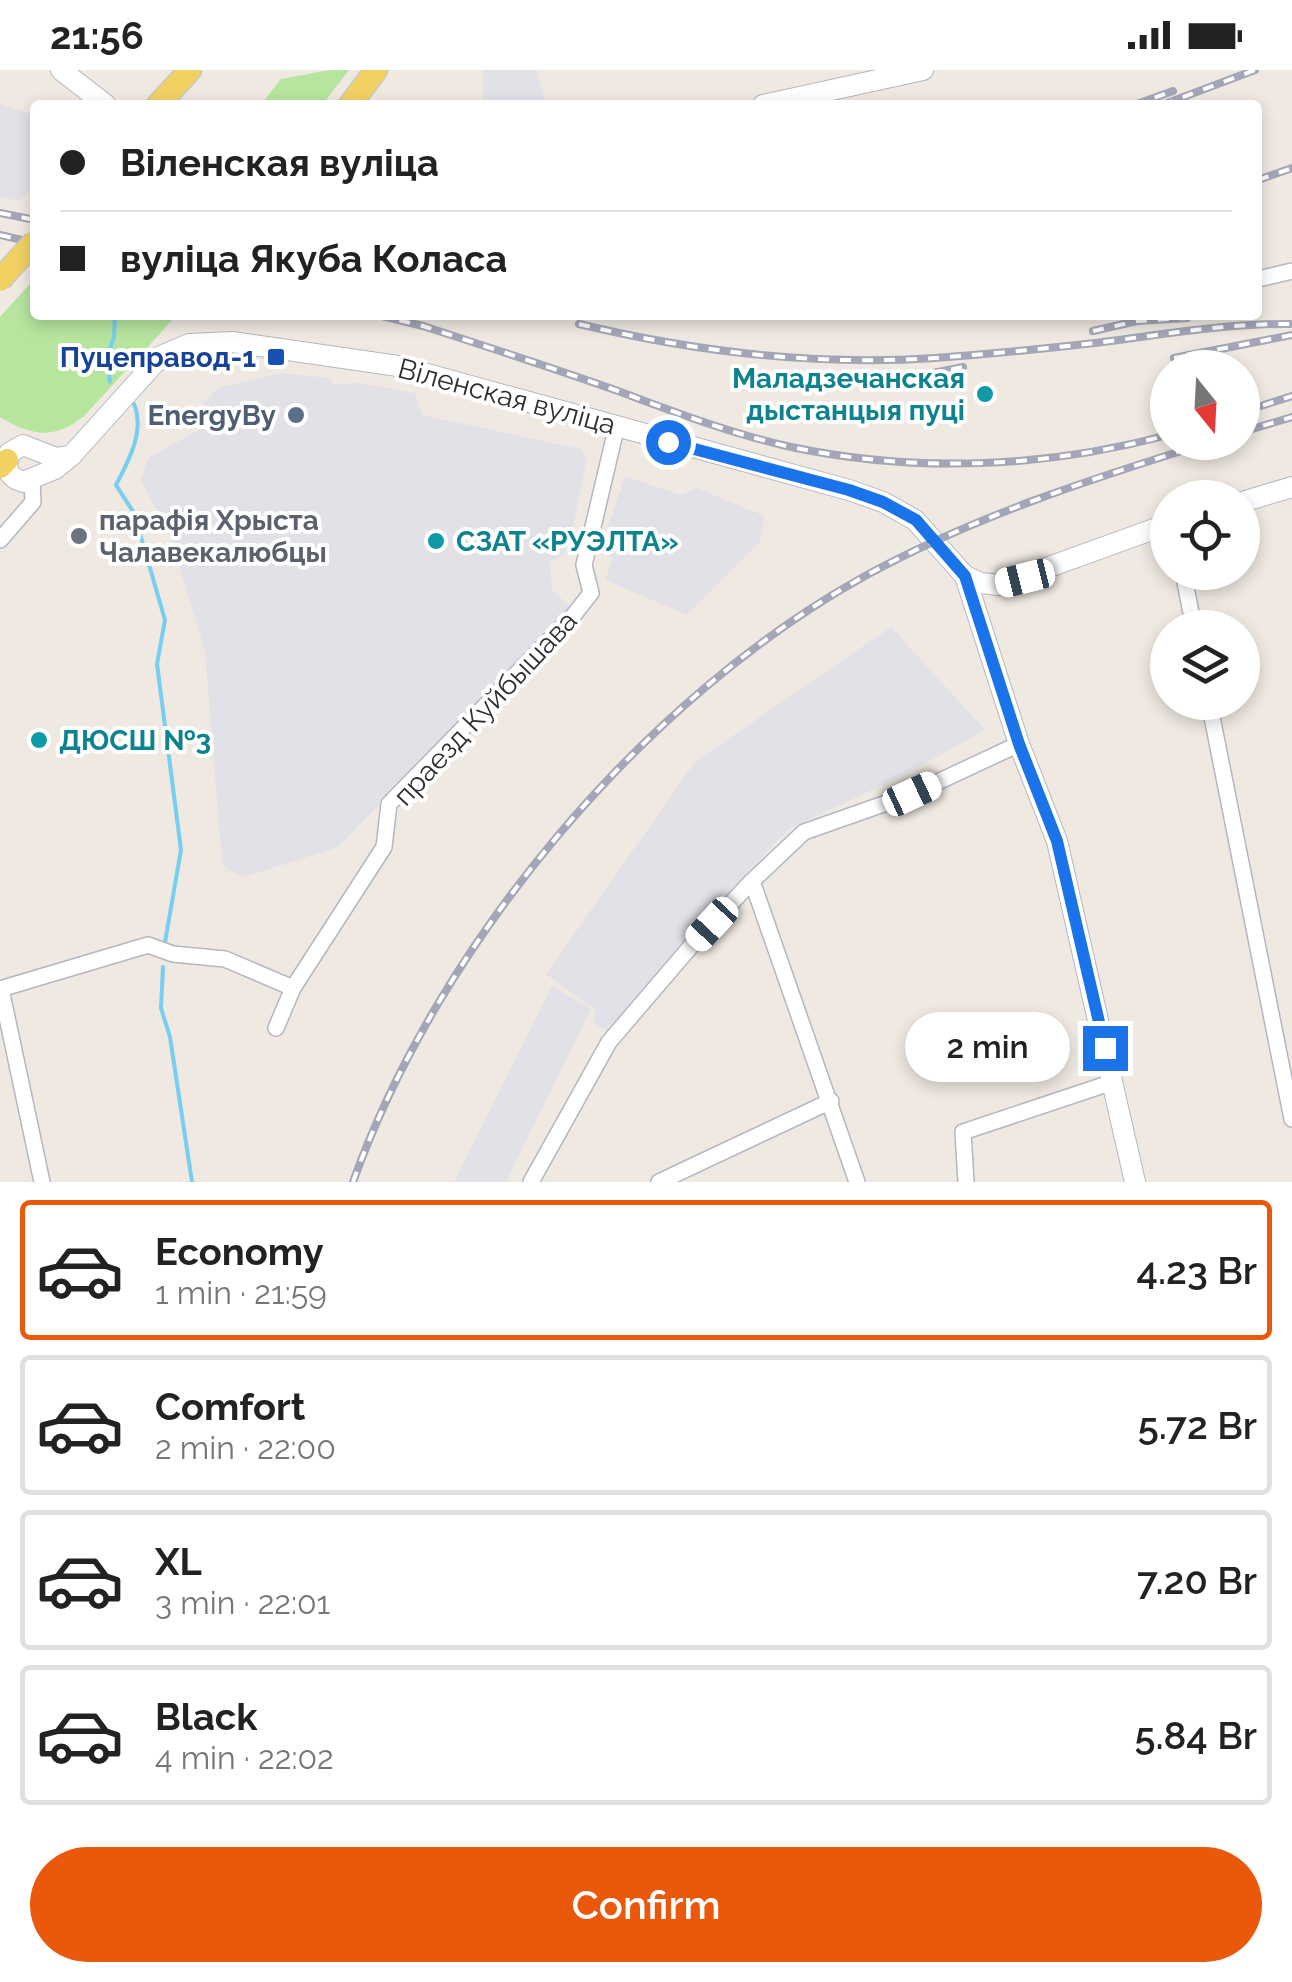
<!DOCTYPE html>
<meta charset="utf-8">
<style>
:root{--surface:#fff;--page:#f2f2f2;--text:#222;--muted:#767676;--line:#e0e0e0;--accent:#ea580c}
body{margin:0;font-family:Raleway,sans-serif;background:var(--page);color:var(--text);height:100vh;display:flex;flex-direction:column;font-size:38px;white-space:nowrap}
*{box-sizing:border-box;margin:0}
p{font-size:32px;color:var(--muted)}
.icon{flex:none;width:55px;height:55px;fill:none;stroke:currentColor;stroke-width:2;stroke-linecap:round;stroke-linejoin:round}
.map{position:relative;height:1112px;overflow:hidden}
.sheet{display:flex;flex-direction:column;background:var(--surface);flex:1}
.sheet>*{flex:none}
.banner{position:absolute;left:30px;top:30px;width:1232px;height:220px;border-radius:10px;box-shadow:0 5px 15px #0003;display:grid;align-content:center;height:220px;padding:0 30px;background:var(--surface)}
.needle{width:65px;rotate:162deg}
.tools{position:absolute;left:1150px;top:280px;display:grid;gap:20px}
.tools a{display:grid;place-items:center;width:110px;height:110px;border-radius:50%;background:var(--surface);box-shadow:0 5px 15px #0003;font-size:50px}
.end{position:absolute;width:45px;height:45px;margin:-22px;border:12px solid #1a73e8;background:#fff;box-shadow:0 0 0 5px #fff}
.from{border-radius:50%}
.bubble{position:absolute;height:70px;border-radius:35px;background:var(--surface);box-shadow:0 5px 15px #0003;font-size:32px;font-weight:600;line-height:70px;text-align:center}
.car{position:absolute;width:30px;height:60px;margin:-30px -15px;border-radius:12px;box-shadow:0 0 8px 2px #0007;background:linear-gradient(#fff 24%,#345 0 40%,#fff 0 76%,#345 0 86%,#fff 0)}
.banner b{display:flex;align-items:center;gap:35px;height:95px;font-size:38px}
.banner b+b{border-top:2px solid var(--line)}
.banner i{width:25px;height:25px;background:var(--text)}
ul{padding:18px 0 0;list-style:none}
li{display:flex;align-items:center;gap:30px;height:140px;margin:0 20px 15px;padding:0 10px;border:5px solid var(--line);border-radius:10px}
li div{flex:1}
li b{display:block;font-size:38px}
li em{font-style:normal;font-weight:600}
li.current{border-color:var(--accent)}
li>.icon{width:90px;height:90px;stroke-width:1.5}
.cta{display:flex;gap:20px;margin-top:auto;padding:20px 30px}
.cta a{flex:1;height:115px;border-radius:60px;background:var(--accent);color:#fff;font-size:40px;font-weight:600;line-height:115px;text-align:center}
.status{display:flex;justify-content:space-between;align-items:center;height:70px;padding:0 50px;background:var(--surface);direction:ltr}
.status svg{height:28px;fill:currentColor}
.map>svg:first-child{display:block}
</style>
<div class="status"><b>21:56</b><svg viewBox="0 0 49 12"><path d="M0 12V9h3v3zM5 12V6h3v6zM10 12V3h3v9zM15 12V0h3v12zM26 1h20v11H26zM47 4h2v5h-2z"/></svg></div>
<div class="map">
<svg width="1292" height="1112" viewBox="0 0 1292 1112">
<rect width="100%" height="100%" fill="#efe9e1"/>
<!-- industrial -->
<g fill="#e3e1e8">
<polygon points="483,0 536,0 545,31 483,35"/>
<polygon points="0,34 35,45 35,113 20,131 0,127"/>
<polygon points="280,303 329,308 334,315 357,313 415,323 422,345 581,379 587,388 569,476 561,487 550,491 552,520 573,539 338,777 245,807 228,800 222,792 205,581 163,443 157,441 141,410 148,388 210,354 204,333 218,318"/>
<polygon points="625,406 681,425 697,418 765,446 759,473 687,545 605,510 613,488 599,483"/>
<polygon points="891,557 985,660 902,706 789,759 751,798 612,965 594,953 596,940 546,904 695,692"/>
<polygon points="552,916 591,939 506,1112 454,1112"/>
</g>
<!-- green -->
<g fill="#b6e59e">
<polygon points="330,0 349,0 322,35 261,35 281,9"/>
<path d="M 35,208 L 35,245 L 177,245 L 84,346 C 54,370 31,366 0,347 L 0,247 Z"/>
</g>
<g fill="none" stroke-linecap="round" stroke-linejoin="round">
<!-- stream -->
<g stroke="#75cff0" stroke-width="4">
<polyline points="110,312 107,287 114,267 115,245"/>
<path d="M 134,334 C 145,361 129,390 116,415 L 134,443 L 165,550 L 157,594 L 181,780 L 165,872"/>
<polyline points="163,897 161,938 170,967 192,1112"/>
</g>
<defs>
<g id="street">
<polyline points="1258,209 1292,201"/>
<polyline points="0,470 33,432 32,411"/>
<polyline points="1183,502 1194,558"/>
<polyline points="1209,632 1292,1049"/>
<polyline points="752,811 857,1112"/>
<polyline points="0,919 148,875 173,884 225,889 293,918"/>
<polyline points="1,919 42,1112"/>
<polyline points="276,958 293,918 384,777 389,734 573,546 591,523 584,495 617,355"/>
<polyline points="531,1112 609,972 692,875 752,811 804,762 912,724 1019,674"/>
<polyline points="659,1112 831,1031"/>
<polyline points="966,1112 963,1062 1113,1012"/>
</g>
<g id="secondary">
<polyline points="61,0 106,35"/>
<polyline points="763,35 923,0"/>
<path d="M 71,386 L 56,388 L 23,375 L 9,383 C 3,397 9,408 23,412 L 55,399 L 71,386 L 161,286 L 189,274 L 232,272 L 398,296 L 849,420 L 883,432 L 915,450 L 965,506 L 1019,674 L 1057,771 L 1135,1112"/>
<polyline points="1242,432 1292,417"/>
<polyline points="965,506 981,513 999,515 1168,454"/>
</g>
<g id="primary">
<polyline points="158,35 190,0"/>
<polyline points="350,35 376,0"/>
<polyline points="0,397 7,390"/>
</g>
</defs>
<!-- street casing -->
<use href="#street" stroke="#b4b7c1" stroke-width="18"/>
<!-- secondary casing -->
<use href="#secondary" stroke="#b4b7c1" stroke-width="22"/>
<!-- primary casing -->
<use href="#primary" stroke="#c9c9c9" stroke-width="25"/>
<!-- street -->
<use href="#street" stroke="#fff" stroke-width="15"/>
<!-- secondary -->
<use href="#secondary" stroke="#fff" stroke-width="20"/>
<!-- primary -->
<use href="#primary" stroke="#f2d163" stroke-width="22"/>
<defs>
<g id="rail">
<polyline points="1134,35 1173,21"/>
<polyline points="1162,35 1255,0"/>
<polyline points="1258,110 1292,98"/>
<polyline points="0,143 35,150"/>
<polyline points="0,165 35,173"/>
<path d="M 378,245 L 423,256 C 488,277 553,298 618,321 C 675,342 732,364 791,377 C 916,403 1045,398 1168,365"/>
<path d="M 579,254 C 696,282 815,296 935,288 C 988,284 1042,279 1095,273 C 1161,265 1226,253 1292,254"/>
<polyline points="1093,261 1137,251 1187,248"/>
<polyline points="1174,288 1292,265"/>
<polyline points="908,308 963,297"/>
<polyline points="1242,342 1292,326"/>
<polyline points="1242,362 1292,347"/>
<path d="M 353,1112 C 438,874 644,628 865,506 C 975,446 1091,409 1210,372"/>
</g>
</defs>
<!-- rail casing -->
<use href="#rail" stroke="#a3a6b8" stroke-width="8"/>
<!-- rail -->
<use href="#rail" stroke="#fff" stroke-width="4" stroke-dasharray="11" stroke-linecap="butt"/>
<defs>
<polyline id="primary-bridge" points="0,210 35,171"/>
</defs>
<!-- primary-bridge casing -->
<use href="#primary-bridge" stroke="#c9c9c9" stroke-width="25" stroke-linecap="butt"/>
<!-- primary-bridge -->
<use href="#primary-bridge" stroke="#f2d163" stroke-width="22"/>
</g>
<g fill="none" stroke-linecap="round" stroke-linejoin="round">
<!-- route -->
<polyline stroke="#1a73e8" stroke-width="12" points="668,372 849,420 883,432 916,450 965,506 1019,674 1057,771 1105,978"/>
</g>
<!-- markers -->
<rect fill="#1a4fb4" stroke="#fff" stroke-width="4" x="266" y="277" width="20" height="20" rx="5"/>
<g fill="#0f9aa8" stroke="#fff" stroke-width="4">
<circle cx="985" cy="324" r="10"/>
<circle cx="436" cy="471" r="10"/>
<circle cx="39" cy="670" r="10"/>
</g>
<circle fill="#5c6f8a" stroke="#fff" stroke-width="4" cx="296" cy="345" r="10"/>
<circle fill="#6b7280" stroke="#fff" stroke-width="4" cx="79" cy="466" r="10"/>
<g text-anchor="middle" stroke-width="8" stroke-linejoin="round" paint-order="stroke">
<!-- transit labels -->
<g font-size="28" font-weight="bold" fill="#164399" stroke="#fff" text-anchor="end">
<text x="256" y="297">Пуцеправод-1</text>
</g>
<!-- culture labels -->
<g font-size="28" font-weight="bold" fill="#0d838f" stroke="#fff" text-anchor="start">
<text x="965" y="318" text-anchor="end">Маладзечанская<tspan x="965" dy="32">дыстанцыя пуці</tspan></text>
<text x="456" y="481">СЗАТ «РУЭЛТА»</text>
<text x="59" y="680">ДЮСШ №3</text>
</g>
<!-- street labels -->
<g font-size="28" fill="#2e2e2e" stroke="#fff">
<text transform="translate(507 326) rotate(15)" y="10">Віленская вуліца</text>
<text transform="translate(485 638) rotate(-47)" y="10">праезд Куйбышава</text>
</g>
<!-- service labels -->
<g font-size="28" font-weight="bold" fill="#4e5e75" stroke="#fff" text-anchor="end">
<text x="276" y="355">EnergyBy</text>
</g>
<!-- worship labels -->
<g font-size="28" font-weight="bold" fill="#5b616d" stroke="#fff" text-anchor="start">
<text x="99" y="460">парафія Хрыста<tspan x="99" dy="32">Чалавекалюбцы</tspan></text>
</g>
</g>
</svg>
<div class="tools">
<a><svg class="needle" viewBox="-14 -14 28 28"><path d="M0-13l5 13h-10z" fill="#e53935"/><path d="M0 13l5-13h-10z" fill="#767676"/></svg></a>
<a><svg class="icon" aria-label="locate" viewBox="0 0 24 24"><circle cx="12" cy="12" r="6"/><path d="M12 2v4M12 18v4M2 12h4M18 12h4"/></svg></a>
<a><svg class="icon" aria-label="layers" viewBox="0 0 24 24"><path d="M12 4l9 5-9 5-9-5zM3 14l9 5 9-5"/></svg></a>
</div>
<i class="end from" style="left:668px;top:372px"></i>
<i class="end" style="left:1105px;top:978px"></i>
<div class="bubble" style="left:905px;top:942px;width:165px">2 min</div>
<i class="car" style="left:1025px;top:508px;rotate:256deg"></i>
<i class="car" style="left:912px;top:724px;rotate:65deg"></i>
<i class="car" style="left:712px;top:854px;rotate:223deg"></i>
<div class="banner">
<b><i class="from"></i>Віленская вуліца</b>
<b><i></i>вуліца Якуба Коласа</b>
</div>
</div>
<section class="sheet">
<ul>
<li class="current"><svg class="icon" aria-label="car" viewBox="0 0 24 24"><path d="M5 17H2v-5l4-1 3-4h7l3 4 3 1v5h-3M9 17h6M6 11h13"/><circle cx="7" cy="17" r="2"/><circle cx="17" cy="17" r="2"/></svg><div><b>Economy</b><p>1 min · 21:59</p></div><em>4.23 Br</em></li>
<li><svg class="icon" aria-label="car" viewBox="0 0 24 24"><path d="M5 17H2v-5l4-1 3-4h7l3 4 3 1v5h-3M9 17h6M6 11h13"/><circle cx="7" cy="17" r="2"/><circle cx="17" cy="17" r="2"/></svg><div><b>Comfort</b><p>2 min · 22:00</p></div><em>5.72 Br</em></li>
<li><svg class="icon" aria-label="car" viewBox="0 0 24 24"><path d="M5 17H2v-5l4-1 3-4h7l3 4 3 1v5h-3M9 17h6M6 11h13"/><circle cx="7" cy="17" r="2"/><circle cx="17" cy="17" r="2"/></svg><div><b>XL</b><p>3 min · 22:01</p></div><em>7.20 Br</em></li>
<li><svg class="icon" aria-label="car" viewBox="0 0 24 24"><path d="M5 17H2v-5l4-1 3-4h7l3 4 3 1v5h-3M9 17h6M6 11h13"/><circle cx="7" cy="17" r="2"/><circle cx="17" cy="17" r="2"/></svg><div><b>Black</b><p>4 min · 22:02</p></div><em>5.84 Br</em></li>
</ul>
<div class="cta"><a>Confirm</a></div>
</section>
